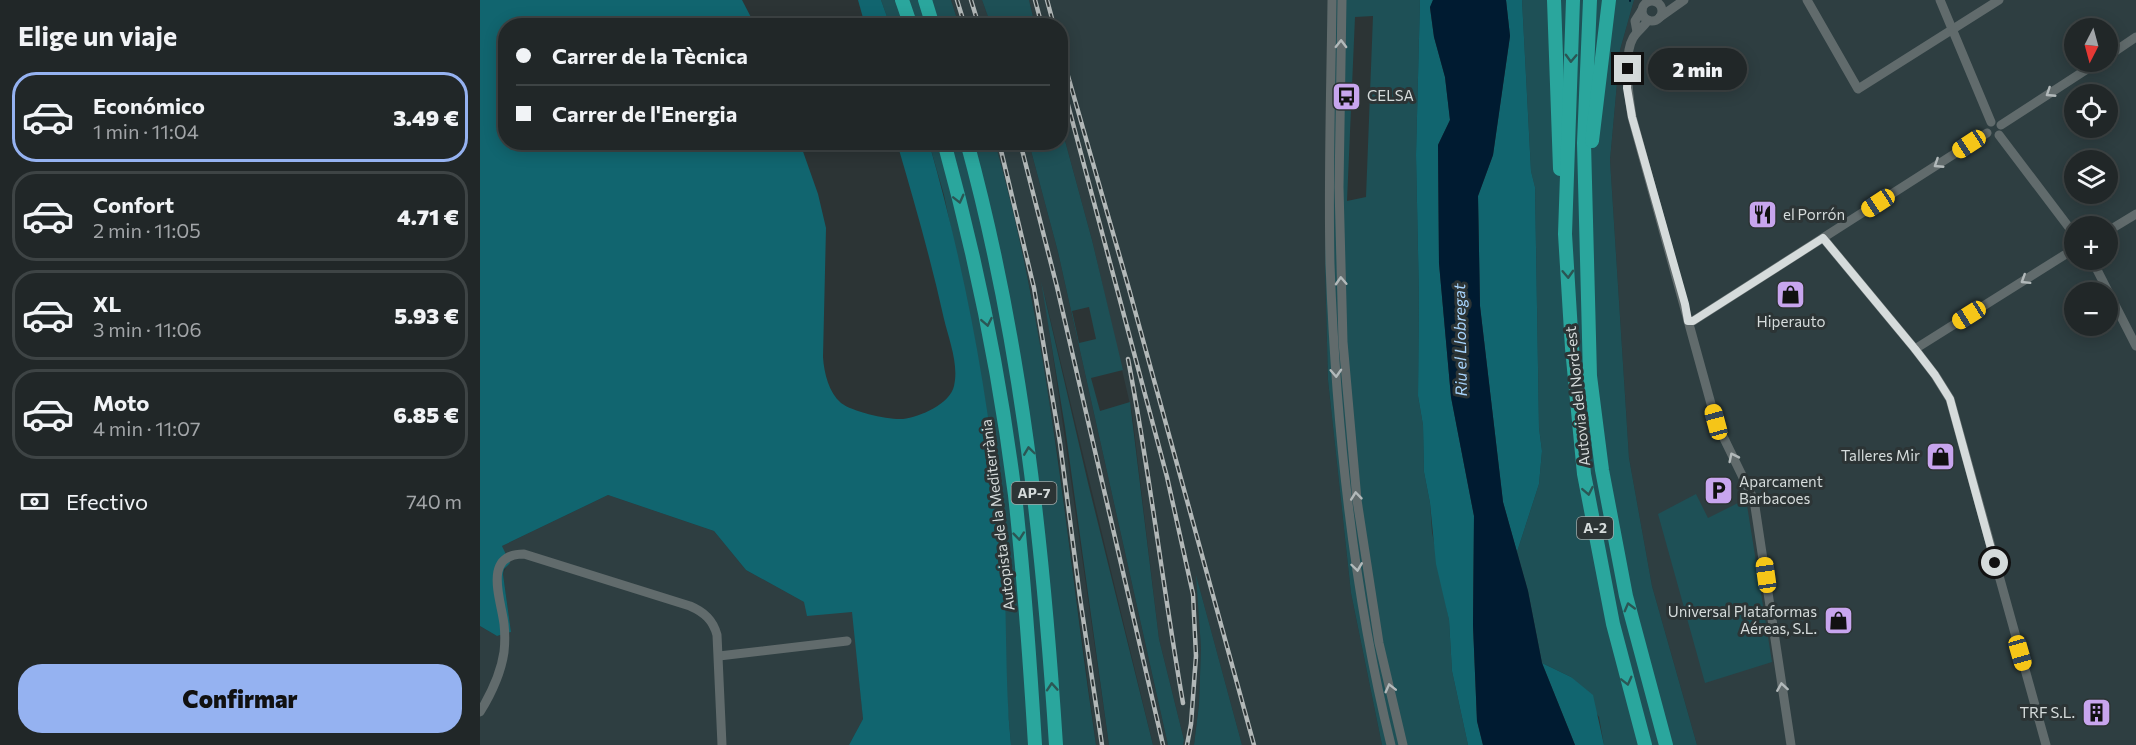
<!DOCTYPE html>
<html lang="es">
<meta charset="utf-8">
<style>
:root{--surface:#212728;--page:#292f30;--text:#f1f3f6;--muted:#a2a5a8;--line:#3e4445;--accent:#95b2f1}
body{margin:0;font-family:Commissioner,sans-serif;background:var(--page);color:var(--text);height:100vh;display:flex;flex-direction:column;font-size:22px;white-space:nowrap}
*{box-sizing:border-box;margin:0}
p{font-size:20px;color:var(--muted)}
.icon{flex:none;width:33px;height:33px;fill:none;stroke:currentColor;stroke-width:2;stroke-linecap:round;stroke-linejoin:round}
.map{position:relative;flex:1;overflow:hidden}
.details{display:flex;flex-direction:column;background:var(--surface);width:480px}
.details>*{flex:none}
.hud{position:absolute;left:18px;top:18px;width:570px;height:132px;border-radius:24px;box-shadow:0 3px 15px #0003,0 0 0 2px var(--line);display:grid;align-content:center;height:132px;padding:0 18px;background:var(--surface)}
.needle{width:39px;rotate:186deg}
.tools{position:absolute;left:1584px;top:18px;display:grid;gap:12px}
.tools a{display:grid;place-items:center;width:54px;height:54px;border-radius:50%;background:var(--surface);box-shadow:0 3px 15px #0003,0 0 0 2px var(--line);font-size:30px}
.end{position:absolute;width:27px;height:27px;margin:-14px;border:8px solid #d5dbdb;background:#111;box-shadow:0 0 0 3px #111}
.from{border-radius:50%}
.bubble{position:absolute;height:42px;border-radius:21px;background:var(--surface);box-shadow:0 3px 15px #0003,0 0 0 2px var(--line);font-size:20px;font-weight:800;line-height:42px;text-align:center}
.car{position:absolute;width:18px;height:36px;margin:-18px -9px;border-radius:8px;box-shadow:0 0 4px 2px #0007;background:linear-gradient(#f5c518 24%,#345 0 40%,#f5c518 0 76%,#345 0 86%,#f5c518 0)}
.hud b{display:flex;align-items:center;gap:21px;height:57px;font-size:22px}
.hud b+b{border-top:2px solid var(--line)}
.hud i{width:15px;height:15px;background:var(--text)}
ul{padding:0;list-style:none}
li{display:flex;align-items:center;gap:18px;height:90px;margin:0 12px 9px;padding:0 6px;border:3px solid var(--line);border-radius:24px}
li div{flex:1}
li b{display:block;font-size:22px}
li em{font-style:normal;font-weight:800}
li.active{border-color:var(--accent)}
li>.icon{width:54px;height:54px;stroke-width:1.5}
h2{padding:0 18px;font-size:27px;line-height:72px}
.pay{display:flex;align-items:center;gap:15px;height:66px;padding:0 18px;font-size:22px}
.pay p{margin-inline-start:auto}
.cta{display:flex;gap:12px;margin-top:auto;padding:12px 18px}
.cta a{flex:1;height:69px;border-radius:24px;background:var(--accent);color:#111;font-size:24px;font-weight:800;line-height:69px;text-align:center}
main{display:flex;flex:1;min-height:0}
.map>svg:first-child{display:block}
</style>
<main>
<section class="details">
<h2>Elige un viaje</h2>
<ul>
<li class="active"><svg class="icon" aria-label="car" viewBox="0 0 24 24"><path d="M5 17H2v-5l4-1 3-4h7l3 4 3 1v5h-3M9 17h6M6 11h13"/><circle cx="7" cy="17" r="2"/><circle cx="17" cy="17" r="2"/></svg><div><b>Económico</b><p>1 min · 11:04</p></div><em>3.49 €</em></li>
<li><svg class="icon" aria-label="car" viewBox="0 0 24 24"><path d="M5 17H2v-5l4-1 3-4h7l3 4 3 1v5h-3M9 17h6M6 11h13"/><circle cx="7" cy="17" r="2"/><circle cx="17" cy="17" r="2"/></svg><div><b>Confort</b><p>2 min · 11:05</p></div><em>4.71 €</em></li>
<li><svg class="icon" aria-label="car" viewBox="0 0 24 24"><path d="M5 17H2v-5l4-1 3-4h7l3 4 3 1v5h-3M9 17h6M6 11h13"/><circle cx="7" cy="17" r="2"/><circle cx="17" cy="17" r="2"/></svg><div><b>XL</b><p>3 min · 11:06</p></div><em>5.93 €</em></li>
<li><svg class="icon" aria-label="car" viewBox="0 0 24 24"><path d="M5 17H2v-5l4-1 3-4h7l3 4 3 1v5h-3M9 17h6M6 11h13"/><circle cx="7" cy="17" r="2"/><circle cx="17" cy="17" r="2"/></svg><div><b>Moto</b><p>4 min · 11:07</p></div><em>6.85 €</em></li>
</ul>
<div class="pay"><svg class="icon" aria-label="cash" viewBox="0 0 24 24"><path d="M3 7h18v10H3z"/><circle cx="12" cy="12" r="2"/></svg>Efectivo<p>740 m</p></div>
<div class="cta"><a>Confirmar</a></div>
</section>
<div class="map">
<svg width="1656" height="745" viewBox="0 0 1656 745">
<rect width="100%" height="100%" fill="#2c3435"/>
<!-- built -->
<g fill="#2e3e41" fill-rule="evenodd">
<polygon points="471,0 502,0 511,25 479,25"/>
<polygon points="549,0 848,0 845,266 848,380 871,593 902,745 762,745 717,579 721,648 719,704 714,745 703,745 704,740 679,639 652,413 612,240 581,126 580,26 555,25"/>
<path d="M 1154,0 L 1656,0 L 1656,745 L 1217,745 L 1172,586 L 1149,458 L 1130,160 L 1140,50 ZM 1594,28 L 1628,28 L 1628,62 L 1594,62 ZM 1594,94 L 1628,94 L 1628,128 L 1594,128 ZM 1594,160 L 1628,160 L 1628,194 L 1594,194 ZM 1594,226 L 1628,226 L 1628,260 L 1594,260 ZM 1594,292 L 1628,292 L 1628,326 L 1594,326 Z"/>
<polygon points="515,143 549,143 578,252 688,745 673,745 564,293 629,745 616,745 578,456 550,289"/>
<polygon points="128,495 234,531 266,570 324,602 373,612 383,719 369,745 0,745 0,626 17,636 31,632 23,574 27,565 22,546"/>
</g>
<!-- green -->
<g fill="#1e5056" fill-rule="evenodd">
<polygon points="401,0 471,0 479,25 410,25"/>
<polygon points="502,0 549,0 555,25 511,25"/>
<path d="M 848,0 L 940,0 L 936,155 L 939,298 L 938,396 L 943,425 L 944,472 L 950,503 L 952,532 L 969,620 L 972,671 L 988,745 L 902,745 L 871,593 L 848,380 L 845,266 ZM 893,16 L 886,197 L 867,201 L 875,17 Z"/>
<polygon points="1042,0 1154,0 1140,50 1130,160 1149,458 1172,586 1217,745 1124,745 1119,717 1091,677 1062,663 1048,591 1037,552 1059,484 1062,451 1059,428 1055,187 1051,171"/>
<path d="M 581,126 L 612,240 L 643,370 L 611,378 L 620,411 L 650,402 L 679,639 L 704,740 L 703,745 L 688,745 L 578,252 L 549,143 L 580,142 ZM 609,307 L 616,339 L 599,343 L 592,311 Z"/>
<path d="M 449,143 L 515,143 C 571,339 586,544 616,745 L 531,745 L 495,342 L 464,195 Z"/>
<polygon points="561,281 608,483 673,745 629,745 585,427"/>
<polygon points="1216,494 1228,518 1266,499 1292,662 1225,683 1178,514"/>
<polygon points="716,575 762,745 714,745 719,704 721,648"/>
</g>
<!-- forest -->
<g fill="#11656f">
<path d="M 0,0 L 262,0 L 275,25 L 26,26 L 26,142 L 320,143 L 338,194 L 346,228 L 343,357 C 344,373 349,393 361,403 C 373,412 408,420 423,419 C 440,417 470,404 474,386 C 479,364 469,340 464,319 C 451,260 434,201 417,143 L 449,143 C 486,272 511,406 522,540 C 528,608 524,677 531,745 L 369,745 L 383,719 L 372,612 L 327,616 L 324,602 L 266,570 L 234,531 L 128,495 L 22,546 L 30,563 L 24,569 L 23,574 L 31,632 L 17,636 L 0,626 Z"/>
<polygon points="378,0 401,0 410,25 385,25"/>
<polygon points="940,0 953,0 950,8 954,37 965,77 970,120 958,145 959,263 971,397 994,516 993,625 997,721 1003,745 988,745 972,671 969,620 956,564 950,503 944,472 943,425 938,396 939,298 936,155"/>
<polygon points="1026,0 1042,0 1051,171 1055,187 1059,428 1062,451 1059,484 1037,552 1023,502 1000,306 998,196 1013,155 1030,36"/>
<polygon points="1062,663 1091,677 1113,695 1124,745 1095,745"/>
</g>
<!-- water -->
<polygon fill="#001b31" points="953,0 1026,0 1030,36 1013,155 998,196 1000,306 1023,502 1048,591 1062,663 1095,745 1003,745 997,721 993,625 994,516 971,397 959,263 958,145 970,120 965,77 954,37 950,7"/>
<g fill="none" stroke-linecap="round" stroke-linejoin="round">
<!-- stream -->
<polyline stroke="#001b31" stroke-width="2" points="1150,1 1150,0"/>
<!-- minor -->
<g stroke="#616b6c" stroke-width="9">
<path d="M 852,0 C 851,88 848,176 850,264 C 856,425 872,588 911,745"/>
<polyline points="862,0 859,187 863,342 877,500 899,643 923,745"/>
<polyline points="1327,0 1378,89 1519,0"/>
<polyline points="1460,0 1511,122"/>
<circle cx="1172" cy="11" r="10"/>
<polyline points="1180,17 1204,0"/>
<path d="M 1168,20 C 1164,27 1157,31 1153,38 C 1143,55 1149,98 1152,117 L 1236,422 L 1274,500 L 1311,745"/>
<polyline points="1157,32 1155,21 1162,10"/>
<polyline points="1628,56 1656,37"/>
<polyline points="1521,125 1618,62"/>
<polyline points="1519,135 1594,234"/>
<polyline points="1628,231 1656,214"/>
<polyline points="1343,238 1435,349 1455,375 1470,399 1566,745"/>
<polyline points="1612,260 1656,346"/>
<polyline points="1208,321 1213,321 1507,133"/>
<polyline points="1435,349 1594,249"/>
<polyline points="239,656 367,641"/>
<path d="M 0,712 C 11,694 21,673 24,652 C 25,643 25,633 24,624 C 21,599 2,554 44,554 L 210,606 C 224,612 233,620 237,635 L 242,745"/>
</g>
<!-- highway -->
<g stroke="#2aa69d" stroke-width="14">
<polyline points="422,0 431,26"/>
<polyline points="445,0 453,26"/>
<polyline points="1074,0 1080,169"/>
<polyline points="1093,0 1085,234 1092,348 1104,474 1133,624 1165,745"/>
<polyline points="1110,0 1104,143 1110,376 1122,470 1146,596 1186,745"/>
<polyline points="1112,141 1129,0"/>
<path d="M 464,142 C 496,258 520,376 535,495 C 544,578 550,662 555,745"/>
<path d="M 487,142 C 541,340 563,542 576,745"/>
</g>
<defs>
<g id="rail">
<polyline points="477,0 485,26"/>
<polyline points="491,0 499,26"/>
<polyline points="555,0 562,26"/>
<polyline points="567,0 574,26"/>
<polyline points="580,27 585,55"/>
<polyline points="580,48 649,289 774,745"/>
<polyline points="587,101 687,477 713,594 716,656 711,724 707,745"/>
<polyline points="519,142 554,288 580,443 600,598 622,745"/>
<polyline points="540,142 577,287 683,745"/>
<path d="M 648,359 C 670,473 683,589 703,703"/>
</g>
</defs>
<!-- rail casing -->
<use href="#rail" stroke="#b2b8b8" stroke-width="4.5"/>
<!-- rail -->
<use href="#rail" stroke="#2c3435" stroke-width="2" stroke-dasharray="7" stroke-linecap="butt"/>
</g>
<!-- one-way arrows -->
<defs><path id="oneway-chevron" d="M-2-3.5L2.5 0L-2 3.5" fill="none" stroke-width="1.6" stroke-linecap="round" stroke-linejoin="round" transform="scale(1.5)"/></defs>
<g stroke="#b2b9ba">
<use href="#oneway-chevron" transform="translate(861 44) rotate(-89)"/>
<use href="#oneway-chevron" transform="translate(1570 93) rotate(147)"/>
<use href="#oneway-chevron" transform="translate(1458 164) rotate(147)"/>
<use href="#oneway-chevron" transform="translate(1545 280) rotate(148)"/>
<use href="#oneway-chevron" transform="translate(861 281) rotate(-93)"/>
<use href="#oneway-chevron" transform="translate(856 373) rotate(87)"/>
<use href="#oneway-chevron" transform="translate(1253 457) rotate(-116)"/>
<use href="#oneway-chevron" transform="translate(876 496) rotate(-96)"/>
<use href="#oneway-chevron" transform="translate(877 567) rotate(82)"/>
<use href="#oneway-chevron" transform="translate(1302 687) rotate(-99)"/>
<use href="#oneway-chevron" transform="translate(910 688) rotate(-104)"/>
</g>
<g stroke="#2b5654">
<use href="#oneway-chevron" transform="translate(1091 58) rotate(92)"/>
<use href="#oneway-chevron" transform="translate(479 199) rotate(76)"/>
<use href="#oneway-chevron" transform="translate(1088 274) rotate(87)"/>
<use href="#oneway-chevron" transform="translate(507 322) rotate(79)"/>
<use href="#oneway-chevron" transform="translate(549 451) rotate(-98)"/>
<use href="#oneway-chevron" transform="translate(1108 491) rotate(79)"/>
<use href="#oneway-chevron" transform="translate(539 536) rotate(84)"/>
<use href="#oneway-chevron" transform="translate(1149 607) rotate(-105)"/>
<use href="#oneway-chevron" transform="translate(1147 681) rotate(76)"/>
<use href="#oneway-chevron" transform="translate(572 687) rotate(-94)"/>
</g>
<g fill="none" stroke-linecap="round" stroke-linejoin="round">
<!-- route -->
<polyline stroke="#d5dbdb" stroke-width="8" points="1148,69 1147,88 1152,117 1205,304 1208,321 1213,321 1343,238 1435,349 1455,375 1470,399 1515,563"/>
</g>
<!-- icons -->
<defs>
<symbol id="bus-square" viewBox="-11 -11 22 22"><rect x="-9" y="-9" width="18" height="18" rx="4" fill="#c8a5ee" stroke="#2c3435"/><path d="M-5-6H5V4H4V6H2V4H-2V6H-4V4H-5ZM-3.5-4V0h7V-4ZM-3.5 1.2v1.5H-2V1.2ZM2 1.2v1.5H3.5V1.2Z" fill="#111"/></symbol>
<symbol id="restaurant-square" viewBox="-11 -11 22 22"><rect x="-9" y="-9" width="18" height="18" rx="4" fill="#c8a5ee" stroke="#2c3435"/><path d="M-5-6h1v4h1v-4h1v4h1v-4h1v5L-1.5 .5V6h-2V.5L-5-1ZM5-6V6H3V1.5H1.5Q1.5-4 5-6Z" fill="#111"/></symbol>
<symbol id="shop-square" viewBox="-11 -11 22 22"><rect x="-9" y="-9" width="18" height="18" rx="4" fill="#c8a5ee" stroke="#2c3435"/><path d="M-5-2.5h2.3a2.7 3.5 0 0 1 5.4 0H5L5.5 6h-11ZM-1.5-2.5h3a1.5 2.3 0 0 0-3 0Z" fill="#111"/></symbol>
<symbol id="parking-square" viewBox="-11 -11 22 22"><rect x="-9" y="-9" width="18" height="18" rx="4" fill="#c8a5ee" stroke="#2c3435"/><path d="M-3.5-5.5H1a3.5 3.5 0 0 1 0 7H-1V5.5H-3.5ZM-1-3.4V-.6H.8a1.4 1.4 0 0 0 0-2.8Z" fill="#111"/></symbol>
<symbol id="building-square" viewBox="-11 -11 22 22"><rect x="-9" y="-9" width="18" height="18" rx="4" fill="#c8a5ee" stroke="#2c3435"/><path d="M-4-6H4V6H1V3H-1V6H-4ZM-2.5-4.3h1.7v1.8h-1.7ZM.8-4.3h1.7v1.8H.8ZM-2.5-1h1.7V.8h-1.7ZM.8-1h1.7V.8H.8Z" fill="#111"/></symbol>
</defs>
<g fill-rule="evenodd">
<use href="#bus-square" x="850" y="80" width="33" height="33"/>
<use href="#restaurant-square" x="1266" y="198" width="33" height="33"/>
<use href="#shop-square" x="1294" y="278" width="33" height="33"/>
<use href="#shop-square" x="1444" y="440" width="33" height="33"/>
<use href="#parking-square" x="1222" y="474" width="33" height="33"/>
<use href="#shop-square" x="1342" y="604" width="33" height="33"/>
<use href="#building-square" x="1600" y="696" width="33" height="33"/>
</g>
<g text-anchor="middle" stroke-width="6" stroke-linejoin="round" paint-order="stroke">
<!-- shield labels -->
<g fill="#2c3435" stroke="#a2a9a9" stroke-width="1.5">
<rect x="531.5" y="482" width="45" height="22" rx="4.5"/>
<rect x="1097" y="517" width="36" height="22" rx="4.5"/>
</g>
<g font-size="14" font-weight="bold" fill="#d5dbdb">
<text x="554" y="498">AP-7</text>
<text x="1115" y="533">A-2</text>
</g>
<!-- poi labels -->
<g font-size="15" fill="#d5dbdb" stroke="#2c3435" text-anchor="start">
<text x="887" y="101">CELSA</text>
<text x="1303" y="220">el Porrón</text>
<text x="1311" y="327" text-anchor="middle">Hiperauto</text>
<text x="1440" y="461" text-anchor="end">Talleres Mir</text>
<text x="1259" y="487">Aparcament<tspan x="1259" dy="17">Barbacoes</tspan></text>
<text x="1337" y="617" text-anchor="end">Universal Plataformas<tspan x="1337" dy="17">Aéreas, S.L.</tspan></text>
<text x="1595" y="718" text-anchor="end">TRF S.L.</text>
</g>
<!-- street labels -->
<g font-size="15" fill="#d5dbdb" stroke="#2c3435">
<text transform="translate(1098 396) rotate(-96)" y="5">Autovia del Nord-est</text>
<text transform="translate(518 515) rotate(-97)" y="5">Autopista de la Mediterrània</text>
</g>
<!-- water labels -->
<g font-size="16" font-style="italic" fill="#a8d5fe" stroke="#2c3435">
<text transform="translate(980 340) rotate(-91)" y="6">Riu el Llobregat</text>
</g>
</g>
</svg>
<div class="tools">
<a><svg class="needle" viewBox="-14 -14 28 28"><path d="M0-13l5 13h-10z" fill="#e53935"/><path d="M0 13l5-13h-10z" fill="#a2a5a8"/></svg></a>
<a><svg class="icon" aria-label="locate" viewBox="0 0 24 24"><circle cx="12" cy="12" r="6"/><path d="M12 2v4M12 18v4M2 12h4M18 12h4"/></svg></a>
<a><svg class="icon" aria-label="layers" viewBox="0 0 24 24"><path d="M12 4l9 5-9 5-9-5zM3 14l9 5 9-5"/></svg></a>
<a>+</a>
<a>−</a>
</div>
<i class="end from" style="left:1515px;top:563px"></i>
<i class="end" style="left:1148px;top:69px"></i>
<div class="bubble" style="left:1168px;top:48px;width:99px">2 min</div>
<i class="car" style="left:1489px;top:144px;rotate:237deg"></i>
<i class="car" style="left:1398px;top:203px;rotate:237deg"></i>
<i class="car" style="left:1489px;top:315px;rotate:238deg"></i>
<i class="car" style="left:1236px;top:422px;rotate:345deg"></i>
<i class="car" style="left:1286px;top:575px;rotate:352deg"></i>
<i class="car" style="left:1540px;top:653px;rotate:164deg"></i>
<div class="hud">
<b><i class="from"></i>Carrer de la Tècnica</b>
<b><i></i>Carrer de l'Energia</b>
</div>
</div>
</main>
